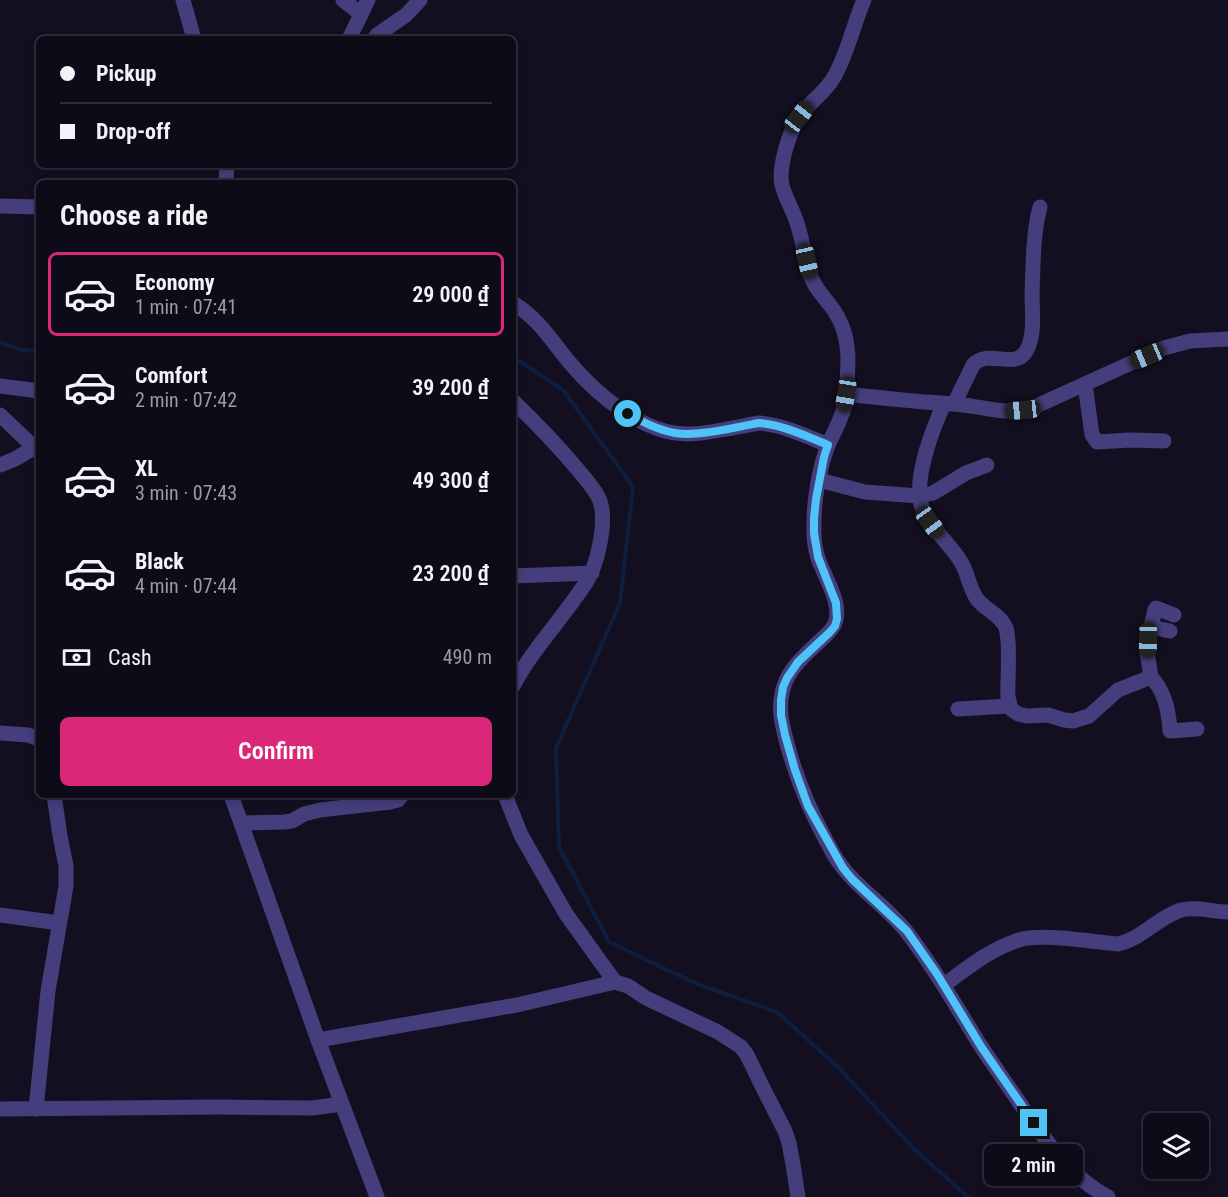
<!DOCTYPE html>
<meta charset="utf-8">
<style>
:root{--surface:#0e0b18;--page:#1c1925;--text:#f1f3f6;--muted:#9b9ba2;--line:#2e2b37;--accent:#db2777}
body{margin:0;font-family:"Roboto Condensed",sans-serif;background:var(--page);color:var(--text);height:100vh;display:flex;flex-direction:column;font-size:22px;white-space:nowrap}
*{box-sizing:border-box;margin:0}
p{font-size:20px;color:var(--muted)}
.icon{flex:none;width:33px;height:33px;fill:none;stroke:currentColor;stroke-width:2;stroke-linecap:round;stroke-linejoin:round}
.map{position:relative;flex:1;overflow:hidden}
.details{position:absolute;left:36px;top:180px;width:480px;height:618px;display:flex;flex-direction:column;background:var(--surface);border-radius:9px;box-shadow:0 3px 9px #0003,0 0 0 2px var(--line)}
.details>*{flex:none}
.top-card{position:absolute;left:36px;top:36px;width:480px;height:132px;border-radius:9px;box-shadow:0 3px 9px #0003,0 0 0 2px var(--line);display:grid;align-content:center;height:132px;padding:0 24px;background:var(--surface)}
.tools{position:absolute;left:1143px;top:1113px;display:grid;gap:12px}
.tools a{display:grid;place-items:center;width:66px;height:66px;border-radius:9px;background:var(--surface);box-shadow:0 3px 9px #0003,0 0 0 2px var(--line);font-size:30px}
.end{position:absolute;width:27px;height:27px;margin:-14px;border:8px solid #4fc3f7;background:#111;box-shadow:0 0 0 3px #111}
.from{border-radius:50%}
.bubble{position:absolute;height:42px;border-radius:9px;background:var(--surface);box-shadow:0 3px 9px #0003,0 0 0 2px var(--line);font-size:20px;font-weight:600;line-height:42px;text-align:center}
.car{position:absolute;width:18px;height:36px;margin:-18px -9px;border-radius:8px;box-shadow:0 0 4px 2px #0007;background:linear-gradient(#222 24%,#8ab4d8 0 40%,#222 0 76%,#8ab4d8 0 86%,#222 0)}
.top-card b{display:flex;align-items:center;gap:21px;height:57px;font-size:22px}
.top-card b+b{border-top:2px solid var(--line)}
.top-card i{width:15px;height:15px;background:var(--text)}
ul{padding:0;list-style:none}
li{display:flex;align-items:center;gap:18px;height:84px;margin:0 12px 9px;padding:0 12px;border:3px solid transparent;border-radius:9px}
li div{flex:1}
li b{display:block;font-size:22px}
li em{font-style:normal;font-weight:600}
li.selected{border-color:var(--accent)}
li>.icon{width:54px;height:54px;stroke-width:1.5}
h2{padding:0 24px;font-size:27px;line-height:72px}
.pay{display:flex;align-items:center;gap:15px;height:66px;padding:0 24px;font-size:22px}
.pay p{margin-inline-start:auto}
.cta{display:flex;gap:12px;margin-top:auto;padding:12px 24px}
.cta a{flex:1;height:69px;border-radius:9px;background:var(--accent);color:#fff;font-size:24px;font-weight:600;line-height:69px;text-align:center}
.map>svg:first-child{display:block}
</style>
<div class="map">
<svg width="1228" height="1197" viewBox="0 0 1228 1197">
<rect width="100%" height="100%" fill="#130f20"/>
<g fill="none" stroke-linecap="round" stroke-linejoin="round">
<!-- stream -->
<g stroke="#0f1e3f" stroke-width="4">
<polyline points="0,342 19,349 39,352"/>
<polyline points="513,357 564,391 633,487 620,603 556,748 559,847 609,942 697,984 777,1012 839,1068 914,1149 968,1197"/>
</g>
<!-- minor -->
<g stroke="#443e7c" stroke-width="15">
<polyline points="183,0 194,39"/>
<polyline points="343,0 361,14"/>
<path d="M 864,0 C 853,25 848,53 834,77 C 825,93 808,103 798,119 C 789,133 778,168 782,185 C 785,198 793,210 797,223 C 803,241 805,260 811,277 C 815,288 823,296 830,305 C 844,323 848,341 848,363 C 847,377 848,391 845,404 C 842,418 835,430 829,443 C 819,467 813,504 814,531 C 814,539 815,549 818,558 C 824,576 843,605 835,623 C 833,629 827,634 822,639 C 804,656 783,672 781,700 C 779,715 784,732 788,747 C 799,787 814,819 834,855 C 853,887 887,905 909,935 C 936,970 957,1008 980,1045 C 994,1066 1009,1087 1023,1108 C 1047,1142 1070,1177 1108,1197"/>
<polyline points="349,39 368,0"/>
<polyline points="374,39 377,35 406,15 420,0"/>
<polyline points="226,183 227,165"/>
<polyline points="0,206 39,207"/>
<path d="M 513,303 C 539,319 551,340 570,363 C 597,395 642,433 686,434 C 710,434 735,427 759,423 C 783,425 806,436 828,445"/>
<polyline points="1085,384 1092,435 1097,442 1130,440 1164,441"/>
<polyline points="0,386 39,391"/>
<path d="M 846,394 C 882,398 918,402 954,404 C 984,406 1001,416 1032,408 L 1164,348 L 1190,341 L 1228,339"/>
<path d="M 513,401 C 536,423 558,446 579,471 C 586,480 596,490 600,501 C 607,521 598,563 587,581 C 564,617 533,648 513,686"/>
<path d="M 944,404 C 933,428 917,470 920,496 C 920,505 925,515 930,522 C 939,536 952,547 961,562 C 968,573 969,588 977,599 C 985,610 1001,615 1006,628 C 1011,644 1007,679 1008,697 L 1011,709 L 1018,714 L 1027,716 L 1048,715 L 1064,720 L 1073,721 L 1089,716 L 1118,690 L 1151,677 L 1147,652 L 1148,640 L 1155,610 L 1156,608 L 1174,615"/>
<path d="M 954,404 L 973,365 C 988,349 1012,368 1024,354 C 1036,340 1032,311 1032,295 C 1033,269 1033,231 1040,207"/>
<polyline points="0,415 39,452"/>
<polyline points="0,465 15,459 35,447"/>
<polyline points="819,480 865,492 919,496 933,493 966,473 987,465"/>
<polyline points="513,576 592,573"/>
<polyline points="1151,627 1170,631"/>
<path d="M 1151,677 C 1165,691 1169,712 1170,731 L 1197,729"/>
<polyline points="958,709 1009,706"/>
<polyline points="0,733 28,735 39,739"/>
<polyline points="231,795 318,1040 377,1197"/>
<polyline points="505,795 521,835 566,914 615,982"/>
<polyline points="241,823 284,822 292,821 304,814 320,810 390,802 398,800 402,795"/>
<polyline points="0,915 59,923"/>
<path d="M 944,985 C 966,969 989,950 1016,941 C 1039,932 1092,942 1118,944 C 1142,939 1158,917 1181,910 C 1196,906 1213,912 1228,912"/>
<polyline points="318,1040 517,1005 615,982 628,986 646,998 718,1032 741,1047 747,1055 764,1090 785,1131 789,1143 793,1164 798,1197"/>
<polyline points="0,1109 218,1107 312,1108 342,1104"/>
<polyline points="36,1109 48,991 66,886 66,866 60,836 54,795"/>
</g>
</g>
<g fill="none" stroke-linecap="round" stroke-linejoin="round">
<!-- route -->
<path stroke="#4fc3f7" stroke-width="8" d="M 628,414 C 643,422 658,430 675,433 C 699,437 735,427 759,423 C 783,425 806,436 828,445 L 824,457 L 816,499 L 814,518 L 814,533 L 818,557 L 836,603 L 837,619 L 835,626 L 830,632 L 798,662 L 787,678 L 783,687 L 781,700 L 781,715 L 785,735 L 795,770 L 808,806 L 843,868 L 852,879 L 907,931 L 937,974 L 982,1048 L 1034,1123"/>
</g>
</svg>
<div class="tools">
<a><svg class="icon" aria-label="layers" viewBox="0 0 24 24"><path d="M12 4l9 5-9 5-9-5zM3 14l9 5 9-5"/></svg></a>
</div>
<i class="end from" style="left:628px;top:414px"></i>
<i class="end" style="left:1034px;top:1123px"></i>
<div class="bubble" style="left:984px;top:1144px;width:99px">2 min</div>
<i class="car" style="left:799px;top:117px;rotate:38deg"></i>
<i class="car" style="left:807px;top:261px;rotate:167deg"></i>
<i class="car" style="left:1147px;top:356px;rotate:247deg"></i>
<i class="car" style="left:846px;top:394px;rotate:189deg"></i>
<i class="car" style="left:1023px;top:410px;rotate:264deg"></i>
<i class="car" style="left:930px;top:522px;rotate:144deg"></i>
<i class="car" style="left:1148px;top:640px;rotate:181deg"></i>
<div class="top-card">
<b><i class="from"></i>Pickup</b>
<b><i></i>Drop-off</b>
</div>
<section class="details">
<h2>Choose a ride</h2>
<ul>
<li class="selected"><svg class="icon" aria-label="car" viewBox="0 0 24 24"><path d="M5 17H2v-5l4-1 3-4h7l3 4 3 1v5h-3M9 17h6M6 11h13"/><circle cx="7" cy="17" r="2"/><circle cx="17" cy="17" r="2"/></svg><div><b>Economy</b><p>1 min · 07:41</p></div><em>29 000 ₫</em></li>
<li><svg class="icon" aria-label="car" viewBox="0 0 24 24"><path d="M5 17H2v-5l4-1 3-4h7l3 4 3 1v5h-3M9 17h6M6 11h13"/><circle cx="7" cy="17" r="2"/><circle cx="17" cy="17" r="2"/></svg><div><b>Comfort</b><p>2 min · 07:42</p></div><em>39 200 ₫</em></li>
<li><svg class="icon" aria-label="car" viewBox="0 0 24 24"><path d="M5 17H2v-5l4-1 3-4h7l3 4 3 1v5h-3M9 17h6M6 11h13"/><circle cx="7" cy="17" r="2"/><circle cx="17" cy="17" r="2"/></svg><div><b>XL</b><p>3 min · 07:43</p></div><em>49 300 ₫</em></li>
<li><svg class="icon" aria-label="car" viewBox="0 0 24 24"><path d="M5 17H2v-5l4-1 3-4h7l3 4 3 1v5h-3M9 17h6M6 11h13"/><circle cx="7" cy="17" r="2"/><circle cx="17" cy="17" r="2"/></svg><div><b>Black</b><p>4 min · 07:44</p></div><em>23 200 ₫</em></li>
</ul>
<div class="pay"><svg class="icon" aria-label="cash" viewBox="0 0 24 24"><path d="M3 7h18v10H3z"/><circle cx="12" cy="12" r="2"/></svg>Cash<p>490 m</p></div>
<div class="cta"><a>Confirm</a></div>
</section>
</div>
